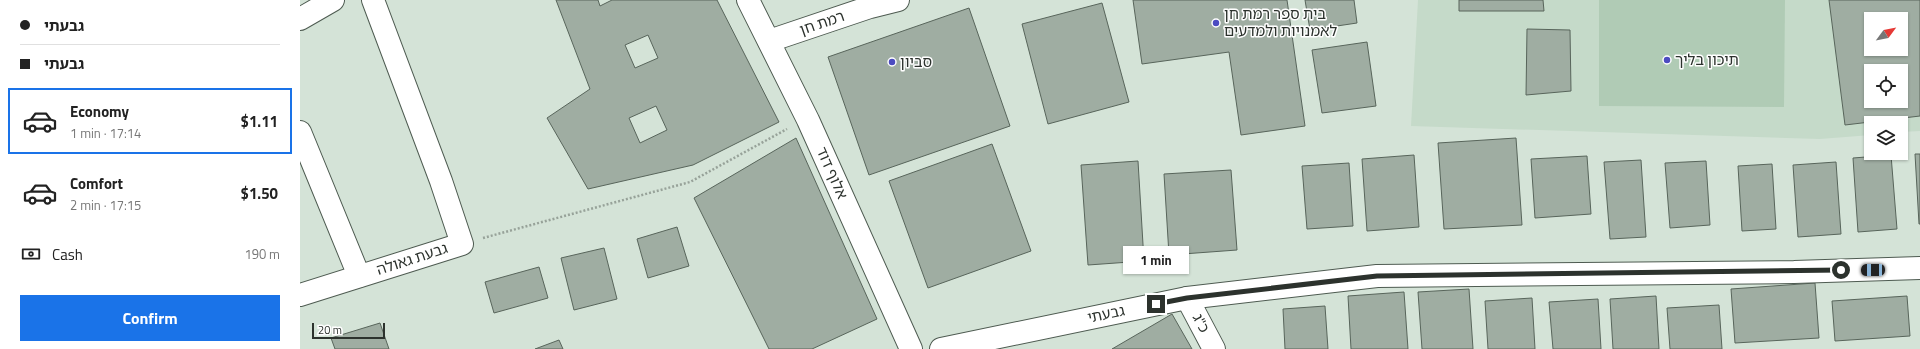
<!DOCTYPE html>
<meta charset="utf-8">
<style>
:root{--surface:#fff;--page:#f6f6f6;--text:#222;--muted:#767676;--line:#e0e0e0;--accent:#1a73e8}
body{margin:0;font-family:"Titillium Web","Noto Sans Hebrew",sans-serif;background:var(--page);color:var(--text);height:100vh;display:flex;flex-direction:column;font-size:15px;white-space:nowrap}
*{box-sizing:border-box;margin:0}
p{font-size:13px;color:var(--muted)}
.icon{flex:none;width:22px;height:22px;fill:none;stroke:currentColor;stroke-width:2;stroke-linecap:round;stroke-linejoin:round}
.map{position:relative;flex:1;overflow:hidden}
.drawer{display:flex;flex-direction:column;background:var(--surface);width:300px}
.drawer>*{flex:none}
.guide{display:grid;align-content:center;height:88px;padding:0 20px;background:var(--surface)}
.needle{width:26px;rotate:58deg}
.tools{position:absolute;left:1564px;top:12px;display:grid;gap:8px}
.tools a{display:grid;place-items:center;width:44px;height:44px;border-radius:0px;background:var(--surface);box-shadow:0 1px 3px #0004;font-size:20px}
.scale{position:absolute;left:12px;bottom:10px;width:73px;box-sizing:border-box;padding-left:4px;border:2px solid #2c322d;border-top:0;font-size:11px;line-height:14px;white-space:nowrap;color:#2c322d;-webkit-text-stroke:3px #fff;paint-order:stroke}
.end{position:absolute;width:18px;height:18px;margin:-9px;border:5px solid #2c322d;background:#fff;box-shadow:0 0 0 2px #fff}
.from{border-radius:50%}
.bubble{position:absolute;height:28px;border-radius:0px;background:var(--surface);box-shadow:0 1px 3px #0004;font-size:13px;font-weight:700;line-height:28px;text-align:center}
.car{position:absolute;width:12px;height:24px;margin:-12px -6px;border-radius:5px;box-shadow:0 0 3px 1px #0007;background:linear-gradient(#222 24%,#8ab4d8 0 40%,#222 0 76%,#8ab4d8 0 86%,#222 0)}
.guide b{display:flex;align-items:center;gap:14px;height:38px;font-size:15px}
.guide b+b{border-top:1px solid var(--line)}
.guide i{width:10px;height:10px;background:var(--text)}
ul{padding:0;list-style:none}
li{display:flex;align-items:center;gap:12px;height:66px;margin:0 8px 6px;padding:0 12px;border:2px solid transparent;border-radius:0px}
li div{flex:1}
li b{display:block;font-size:15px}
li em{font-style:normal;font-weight:700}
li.current{border-color:var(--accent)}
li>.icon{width:36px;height:36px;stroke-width:1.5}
.pay{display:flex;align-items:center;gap:10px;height:44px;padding:0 20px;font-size:15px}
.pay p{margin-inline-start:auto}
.button{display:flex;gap:8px;margin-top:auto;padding:8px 20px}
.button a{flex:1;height:46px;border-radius:0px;background:var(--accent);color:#fff;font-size:16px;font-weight:700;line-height:46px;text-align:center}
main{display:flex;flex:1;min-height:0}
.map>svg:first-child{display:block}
</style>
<main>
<section class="drawer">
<div class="guide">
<b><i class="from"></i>גבעתי</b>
<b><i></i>גבעתי</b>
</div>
<ul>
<li class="current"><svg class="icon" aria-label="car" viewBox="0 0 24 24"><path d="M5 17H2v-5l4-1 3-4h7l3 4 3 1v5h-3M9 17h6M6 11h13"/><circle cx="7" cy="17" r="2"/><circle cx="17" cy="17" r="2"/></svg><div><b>Economy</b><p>1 min · 17:14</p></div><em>$1.11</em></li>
<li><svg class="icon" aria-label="car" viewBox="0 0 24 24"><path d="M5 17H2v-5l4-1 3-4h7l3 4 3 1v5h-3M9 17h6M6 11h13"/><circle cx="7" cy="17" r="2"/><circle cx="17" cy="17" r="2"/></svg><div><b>Comfort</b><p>2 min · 17:15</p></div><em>$1.50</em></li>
</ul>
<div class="pay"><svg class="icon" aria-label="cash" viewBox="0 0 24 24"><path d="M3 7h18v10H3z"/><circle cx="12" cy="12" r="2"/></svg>Cash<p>190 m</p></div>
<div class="button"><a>Confirm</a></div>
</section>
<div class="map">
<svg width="1620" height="349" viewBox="0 0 1620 349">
<rect width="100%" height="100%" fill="#d4e3d7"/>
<!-- built -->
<path fill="#c5dac9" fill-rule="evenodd" d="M 1118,0 L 1620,0 L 1620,131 L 1601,132 L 1601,123 L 1571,123 L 1571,135 L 1520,139 L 1111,126 ZM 1571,19 L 1601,19 L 1601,49 L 1571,49 ZM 1571,71 L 1601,71 L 1601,101 L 1571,101 Z"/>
<!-- green -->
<polygon fill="#b0cbb5" points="1299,0 1485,0 1484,107 1299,106"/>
<!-- building -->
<g fill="#9fada2" stroke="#58655b" fill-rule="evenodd">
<path d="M 256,0 L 298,0 L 300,6 L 312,0 L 417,0 L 479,122 L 393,165 L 288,189 L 247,118 L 290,89 ZM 348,35 L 358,58 L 335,68 L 325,45 ZM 356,106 L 367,130 L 340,143 L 329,118 Z"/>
<polygon points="833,0 987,0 1005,126 941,135 929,52 842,64"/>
<polygon points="1005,0 1054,0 1057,23 1010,30"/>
<polygon points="1159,0 1243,0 1244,11 1159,11"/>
<path d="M 1529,0 L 1620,0 L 1620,116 L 1545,125 ZM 1571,19 L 1601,19 L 1601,49 L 1571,49 ZM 1571,71 L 1601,71 L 1601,101 L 1571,101 Z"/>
<polygon points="802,3 829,102 748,124 722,24"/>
<polygon points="669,8 710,126 569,175 528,57"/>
<polygon points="1227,29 1270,30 1271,91 1226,95"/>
<polygon points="1067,42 1076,106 1022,113 1012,50"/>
<polygon points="496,138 577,319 512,349 469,349 394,198"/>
<polygon points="1216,138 1222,225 1144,229 1138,143"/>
<polygon points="692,144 731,251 628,288 589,181"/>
<polygon points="1615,154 1620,154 1620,224 1619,224"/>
<polygon points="1114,155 1119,227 1067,231 1062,159"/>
<polygon points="1591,155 1597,229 1558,232 1553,158"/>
<polygon points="1287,156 1291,214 1235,218 1231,159"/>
<polygon points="1341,160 1346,237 1310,239 1304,162"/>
<polygon points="838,161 844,261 788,265 781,165"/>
<polygon points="1406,161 1410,225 1370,228 1365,163"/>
<polygon points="1536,162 1541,234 1498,237 1493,165"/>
<polygon points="1049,163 1053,226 1007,229 1002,166"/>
<polygon points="1472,164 1476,229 1442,231 1438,166"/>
<polygon points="931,170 937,250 869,255 864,174"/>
<polygon points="377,227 389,266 348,278 337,239"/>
<polygon points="304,248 317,299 274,310 261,258"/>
<polygon points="239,267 248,298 194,313 185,282"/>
<polygon points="1515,283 1519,338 1435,343 1431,289"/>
<polygon points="1169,289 1173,349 1122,349 1118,292"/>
<polygon points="1104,292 1108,349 1051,349 1048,296"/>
<polygon points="1356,296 1359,349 1313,349 1310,299"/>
<polygon points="1607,296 1610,336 1535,341 1532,301"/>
<polygon points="1232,298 1235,349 1188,349 1185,301"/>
<polygon points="1298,299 1301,349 1253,349 1249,302"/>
<polygon points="1419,305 1422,349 1370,349 1367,308"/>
<polygon points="1025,306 1028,349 985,349 983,309"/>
<polygon points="872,314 892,349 812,349"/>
<polygon points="80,323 89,349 35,349 31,338"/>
<polygon points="259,340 263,349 235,349"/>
</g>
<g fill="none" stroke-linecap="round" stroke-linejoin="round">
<defs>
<g id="street">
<polyline points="0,19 33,0"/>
<polyline points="469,41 570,7 598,0"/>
<polyline points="0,132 59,276"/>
<polyline points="0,295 162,244 141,181 73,0"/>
<polyline points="887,298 914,349"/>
<polyline points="641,349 887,298 1077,276 1494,272 1620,268"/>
</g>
<polyline id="secondary" points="448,0 508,120 611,349"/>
</defs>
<!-- street casing -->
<use href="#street" stroke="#4e5b51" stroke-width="24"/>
<!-- secondary casing -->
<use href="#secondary" stroke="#4e5b51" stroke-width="24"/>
<!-- path -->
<polyline stroke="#97a299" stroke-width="2.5" stroke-dasharray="2 2" stroke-linecap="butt" points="183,238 390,182 487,129"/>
<!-- street -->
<use href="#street" stroke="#fff" stroke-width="22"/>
<!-- secondary -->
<use href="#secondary" stroke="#fff" stroke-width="22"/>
</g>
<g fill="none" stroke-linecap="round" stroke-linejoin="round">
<!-- route -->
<polyline stroke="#2c322d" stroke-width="5" points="856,304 887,298 1077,276 1541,270"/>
</g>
<!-- markers -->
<g fill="#4c4bc1" stroke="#fff" stroke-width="1.5">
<circle cx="916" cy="23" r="4"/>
<circle cx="1367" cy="60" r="4"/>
<circle cx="592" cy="62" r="4"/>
</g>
<g text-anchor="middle" stroke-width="3" stroke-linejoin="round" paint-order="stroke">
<!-- poi labels -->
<g font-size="15" fill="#2c322d" stroke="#fff" text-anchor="start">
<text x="924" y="19">בית ספר רמת חן<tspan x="924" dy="17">לאמנויות ולמדעים</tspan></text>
<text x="1375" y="65">תיכון בליך</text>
<text x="600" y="67">סביון</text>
</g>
<!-- street labels -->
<g font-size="15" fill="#2c322d" stroke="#fff">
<text transform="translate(522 23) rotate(-19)" y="5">רמת חן</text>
<text transform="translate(532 173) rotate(66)" y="5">אלוף דוד</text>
<text transform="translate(112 259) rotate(-18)" y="5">גבעת גאולה</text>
<text transform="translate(806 314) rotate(-12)" y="5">גבעתי</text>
<text transform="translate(901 323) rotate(62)" y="5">כ"ג</text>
</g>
</g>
</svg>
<div class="tools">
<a><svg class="needle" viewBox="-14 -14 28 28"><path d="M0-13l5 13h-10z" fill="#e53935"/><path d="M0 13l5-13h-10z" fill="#767676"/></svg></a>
<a><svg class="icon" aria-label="locate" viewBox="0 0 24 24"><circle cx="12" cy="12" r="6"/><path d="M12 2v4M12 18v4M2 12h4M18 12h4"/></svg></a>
<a><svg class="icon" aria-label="layers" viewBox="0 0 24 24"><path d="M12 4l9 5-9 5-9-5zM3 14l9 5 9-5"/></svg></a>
</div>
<div class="scale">20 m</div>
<i class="end from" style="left:1541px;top:270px"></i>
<i class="end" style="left:856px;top:304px"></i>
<div class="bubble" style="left:823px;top:246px;width:66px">1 min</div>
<i class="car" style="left:1573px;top:270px;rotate:269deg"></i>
</div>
</main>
